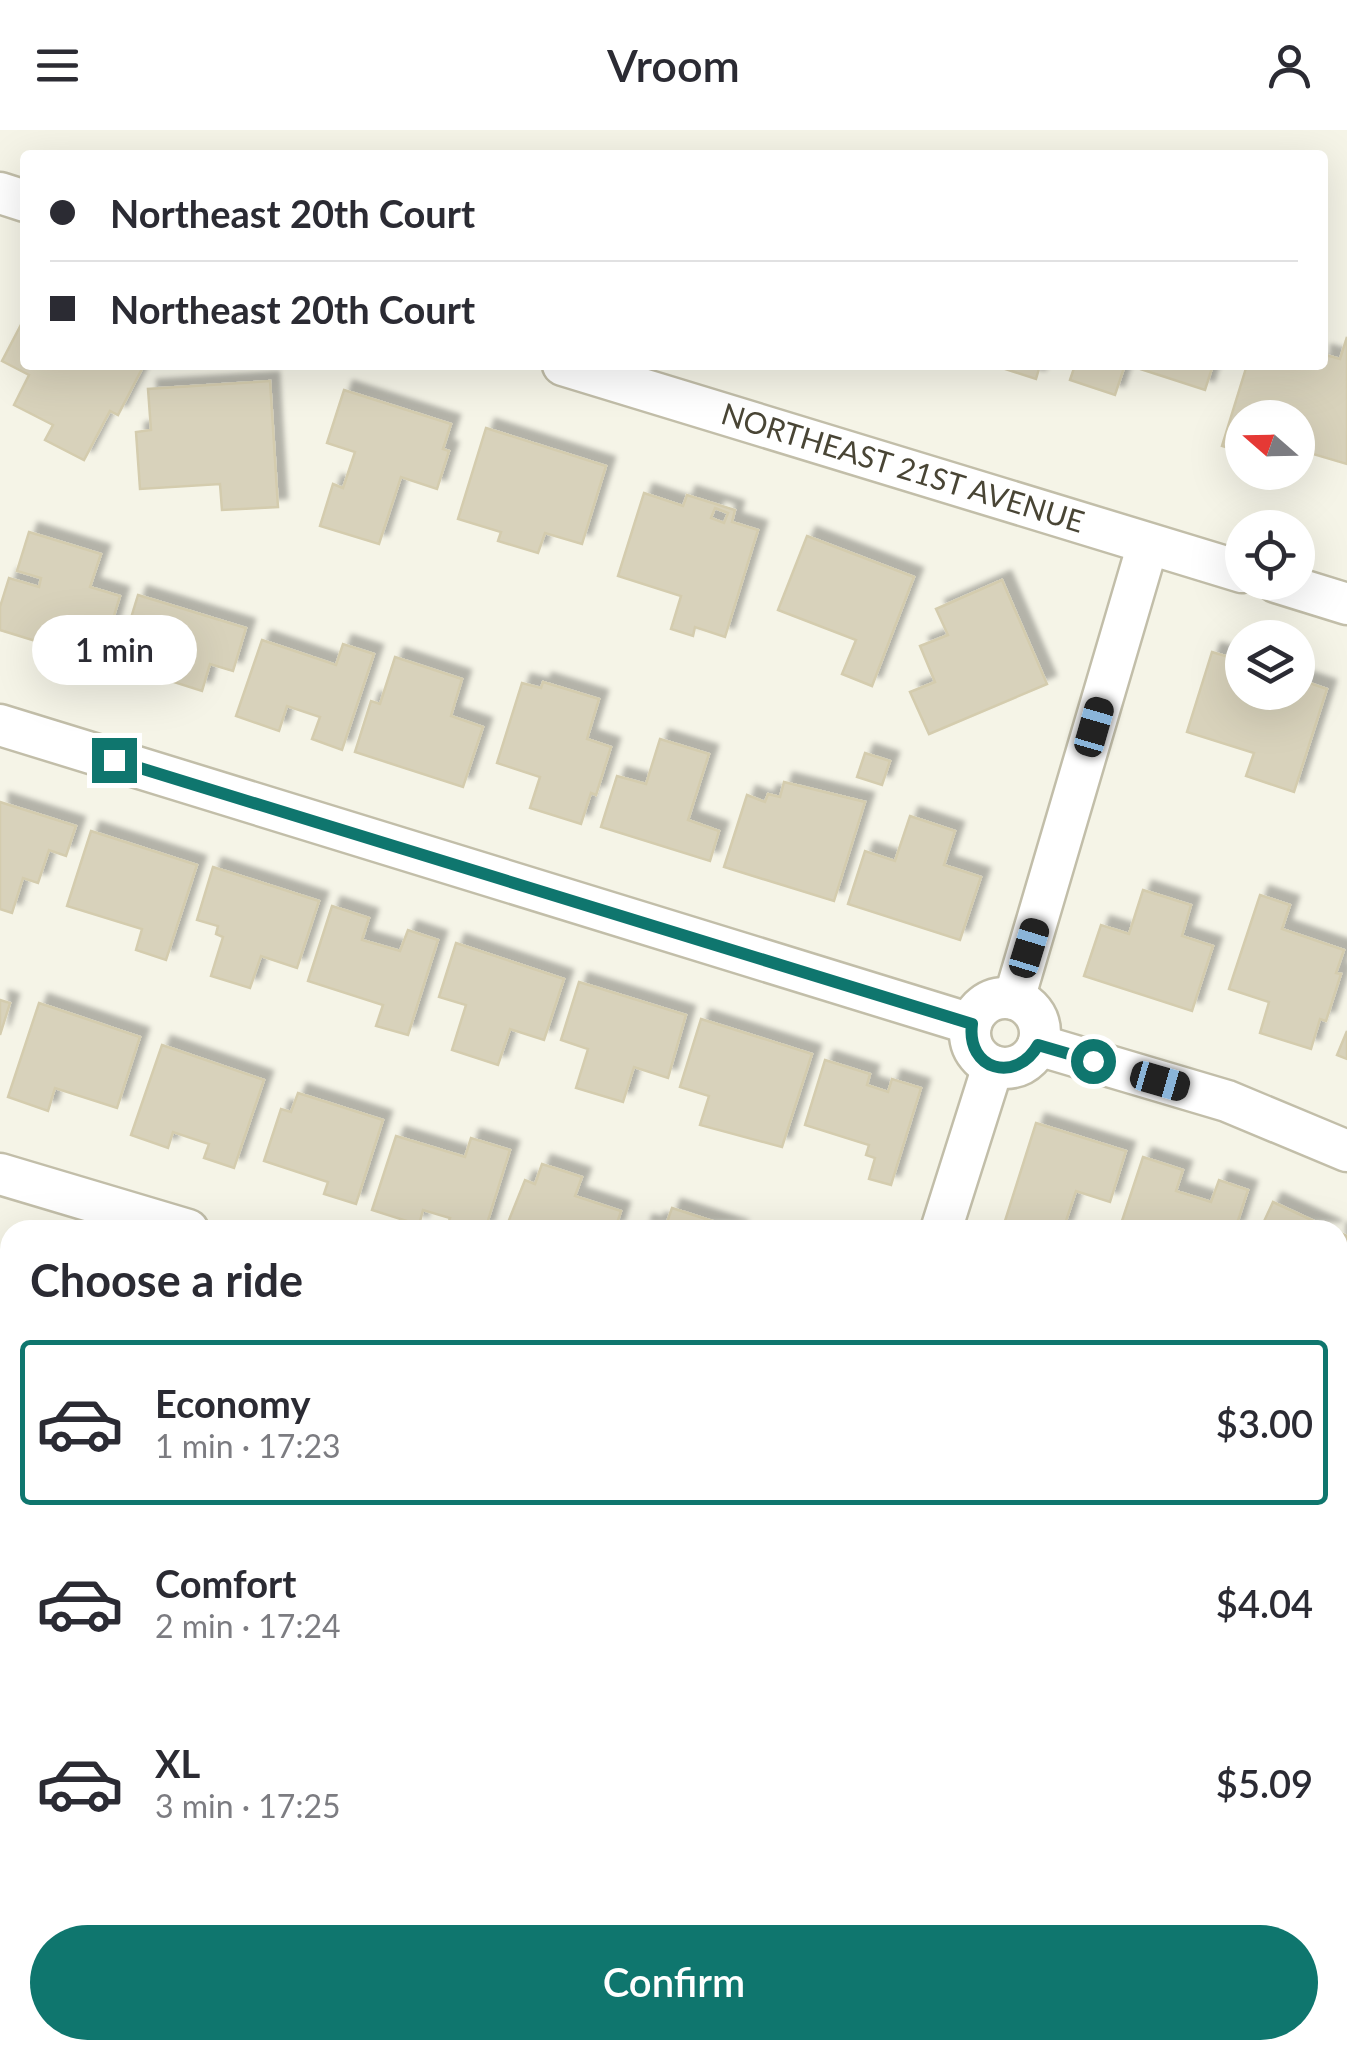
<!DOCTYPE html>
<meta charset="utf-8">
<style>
:root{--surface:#fff;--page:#f2f2f3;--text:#2b2b33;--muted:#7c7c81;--line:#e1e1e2;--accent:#0f766e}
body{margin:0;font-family:Lato,sans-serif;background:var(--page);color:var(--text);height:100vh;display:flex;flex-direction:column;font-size:38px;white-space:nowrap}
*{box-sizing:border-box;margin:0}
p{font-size:32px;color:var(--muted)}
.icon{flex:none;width:55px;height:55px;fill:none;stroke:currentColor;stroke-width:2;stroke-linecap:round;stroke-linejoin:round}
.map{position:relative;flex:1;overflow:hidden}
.panel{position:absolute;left:0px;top:1090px;width:1348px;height:840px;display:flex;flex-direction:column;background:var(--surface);border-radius:30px 30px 0 0;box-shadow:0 10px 40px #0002}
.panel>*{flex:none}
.top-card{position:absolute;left:20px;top:20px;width:1308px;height:220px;border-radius:10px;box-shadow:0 10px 40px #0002;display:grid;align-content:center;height:220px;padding:0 30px;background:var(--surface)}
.needle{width:65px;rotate:290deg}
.controls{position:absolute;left:1225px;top:270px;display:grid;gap:20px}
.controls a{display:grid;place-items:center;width:90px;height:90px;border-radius:50%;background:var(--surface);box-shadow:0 10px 40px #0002;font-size:50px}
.end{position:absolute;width:45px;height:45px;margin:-22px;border:12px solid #0f766e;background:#fff;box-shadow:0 0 0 5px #fff}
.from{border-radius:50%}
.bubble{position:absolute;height:70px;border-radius:35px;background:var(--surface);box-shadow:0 10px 40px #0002;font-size:32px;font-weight:600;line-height:70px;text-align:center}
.car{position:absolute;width:30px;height:60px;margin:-30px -15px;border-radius:12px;box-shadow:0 0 8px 2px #0007;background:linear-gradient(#222 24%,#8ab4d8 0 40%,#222 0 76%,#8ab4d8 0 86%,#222 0)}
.top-card b{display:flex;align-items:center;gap:35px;height:95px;font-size:38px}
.top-card b+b{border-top:2px solid var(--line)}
.top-card i{width:25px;height:25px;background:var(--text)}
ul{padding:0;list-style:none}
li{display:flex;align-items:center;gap:30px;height:165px;margin:0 20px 15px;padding:0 10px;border:5px solid transparent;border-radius:10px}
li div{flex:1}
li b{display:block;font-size:38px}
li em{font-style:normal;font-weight:600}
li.active{border-color:var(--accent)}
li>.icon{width:90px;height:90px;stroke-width:1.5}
h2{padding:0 30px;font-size:45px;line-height:120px}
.button{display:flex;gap:20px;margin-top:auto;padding:20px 30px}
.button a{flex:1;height:115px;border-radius:60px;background:var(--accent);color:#fff;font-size:40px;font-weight:600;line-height:115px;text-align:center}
header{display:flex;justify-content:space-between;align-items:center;height:130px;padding:0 30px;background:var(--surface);font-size:45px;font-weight:600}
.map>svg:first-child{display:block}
</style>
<header><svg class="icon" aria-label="menu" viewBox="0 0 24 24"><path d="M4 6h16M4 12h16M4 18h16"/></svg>Vroom<svg class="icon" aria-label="person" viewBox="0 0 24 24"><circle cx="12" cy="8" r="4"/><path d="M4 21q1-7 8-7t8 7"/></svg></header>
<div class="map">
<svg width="1347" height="1930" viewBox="0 0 1347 1930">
<defs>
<filter id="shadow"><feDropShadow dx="9" dy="-9" stdDeviation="2.5" flood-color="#0004"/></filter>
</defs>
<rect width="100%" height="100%" fill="#f5f4e7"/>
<!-- water -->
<polygon fill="#9ec1f8" points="0,1379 10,1383 10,1920 574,1920 572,1930 0,1930"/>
<!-- building -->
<g fill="#d8d2bb" stroke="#d4ccae" stroke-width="2.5" fill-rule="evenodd" filter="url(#shadow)">
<polygon points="25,187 25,235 144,235 118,285 110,281 84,330 45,310 53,295 14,275 29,245 2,231"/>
<polygon points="1347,207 1347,334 1310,323 1298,329 1298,288 1242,288 1242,322 1222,316 1247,235 1322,235 1322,224 1340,229"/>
<polygon points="993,235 1040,235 1036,249"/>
<polygon points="1075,235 1125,235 1115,265 1070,250"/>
<polygon points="1128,235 1213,235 1205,260"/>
<polygon points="270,251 278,377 222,380 220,354 140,359 136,302 151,300 148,259"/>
<polygon points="344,260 451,294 443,319 449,321 437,359 401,347 379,414 320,396 333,354 343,358 355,322 327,313"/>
<polygon points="486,298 606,336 582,414 545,403 538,423 498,411 501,402 458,389"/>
<path d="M 644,363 L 683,376 L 687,365 L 735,380 L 732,392 L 758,400 L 725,507 L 695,497 L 693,506 L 671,499 L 681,466 L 618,446 ZM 715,378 L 728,383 L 724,393 L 711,388 Z"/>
<polygon points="29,402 101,424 90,457 120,466 99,535 90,533 91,528 0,500 0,477 9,448 39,457 41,448 17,441"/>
<polygon points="807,406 914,447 872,556 842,544 856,510 778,480"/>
<polygon points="1002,450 1047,554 929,604 910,562 935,552 920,516 948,505 936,479"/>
<polygon points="138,465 246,498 233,541 210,534 202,561 117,534"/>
<polygon points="262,510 336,535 343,514 374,524 342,620 312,609 320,587 287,576 279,601 236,586"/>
<polygon points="1212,522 1242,531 1242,562 1268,562 1286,569 1288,562 1298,562 1298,549 1327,559 1294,662 1246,646 1254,623 1187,602"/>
<polygon points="395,527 462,549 451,586 483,597 463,657 355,622 371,571 380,574"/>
<polygon points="543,552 599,569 587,609 611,617 596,665 591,663 581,694 530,678 540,647 497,633 522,553 541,558"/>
<polygon points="660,609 709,624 688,690 719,701 710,731 601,697 617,646 646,654"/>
<polygon points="865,623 890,631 882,655 857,647"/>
<polygon points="784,652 865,672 834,771 724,737 747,665 765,672 768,664 780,667"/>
<polygon points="0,672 76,696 66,726 49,720 38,753 23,748 12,783 0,779"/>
<polygon points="910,686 955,701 944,735 981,747 960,810 848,774 865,721 895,731"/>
<polygon points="91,701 197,735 166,830 136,820 142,799 67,776"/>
<polygon points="213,737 319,771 297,838 261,826 250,858 211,846 223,807 216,804 218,796 197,790"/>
<polygon points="1143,760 1191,775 1182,806 1213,816 1192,881 1084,846 1101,795 1129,804"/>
<polygon points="1260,765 1290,775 1282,799 1344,820 1336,843 1341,844 1326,891 1320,889 1311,919 1260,903 1269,872 1229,859"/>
<polygon points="332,776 369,788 362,810 400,821 408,800 438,810 408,905 376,896 383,875 308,851"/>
<polygon points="456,813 564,849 544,910 510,899 498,935 452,920 466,875 439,867"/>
<polygon points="579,852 686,885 668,948 634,937 623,972 576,958 588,919 561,910"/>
<polygon points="0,870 10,873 0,905"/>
<polygon points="39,873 140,907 117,978 55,958 48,981 8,967"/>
<polygon points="701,889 812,924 782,1017 700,995 709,966 680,957"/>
<polygon points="1347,901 1347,929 1337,925"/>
<polygon points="162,915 264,950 234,1038 204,1028 209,1014 173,1002 168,1018 131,1005"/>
<polygon points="825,930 870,944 867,955 888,962 892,949 921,958 891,1055 869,1049 875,1028 866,1025 869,1015 805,995"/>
<polygon points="298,963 383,990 356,1074 324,1064 328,1052 264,1031 281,979 291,982"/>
<polygon points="1036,993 1126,1021 1110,1072 1076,1061 1063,1100 1033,1100 1005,1091"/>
<polygon points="396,1006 465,1027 471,1008 510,1020 485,1100 446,1100 450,1088 423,1080 419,1095 372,1080"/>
<polygon points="1143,1027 1183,1040 1176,1061 1211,1072 1219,1050 1248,1060 1235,1100 1119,1100"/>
<polygon points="542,1034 582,1047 575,1066 621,1081 615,1100 505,1100 525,1050 535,1054"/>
<polygon points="1273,1072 1333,1100 1260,1100"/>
<polygon points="672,1078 740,1100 642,1100 644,1094 655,1097 656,1092 666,1095"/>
<polygon points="1338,1102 1347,1106 1347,1179 1338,1175"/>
<polygon points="1346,1363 1347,1364 1347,1435 1341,1429 1338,1432 1338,1371"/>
<polygon points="1338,1790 1347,1793 1339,1826 1338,1825"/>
<polygon points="680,1920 724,1920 735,1924 734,1929 738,1930 677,1930"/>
<polygon points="981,1920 1066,1920 1063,1930 978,1930"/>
<polygon points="1245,1920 1301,1920 1332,1930 1242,1930"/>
</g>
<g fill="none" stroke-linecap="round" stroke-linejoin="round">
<defs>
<g id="street">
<polyline points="0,63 25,71"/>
<path id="s1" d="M 563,235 L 1242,442"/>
<polyline points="1276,452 1347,474"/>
<polyline points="0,595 971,894"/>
<circle cx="1005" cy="903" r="35"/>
<polyline points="1014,869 1148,414"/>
<polyline points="1038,915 1227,971 1347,1021"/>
<polyline points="0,1044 188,1100"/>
<polyline points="941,1100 993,936"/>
<polyline points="1338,1566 1347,1577"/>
<polyline points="894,1930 897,1920"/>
</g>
</defs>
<!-- street casing -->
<use href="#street" stroke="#c2bea9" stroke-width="45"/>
<!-- street -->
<use href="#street" stroke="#fff" stroke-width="40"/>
</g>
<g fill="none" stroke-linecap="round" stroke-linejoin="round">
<!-- route -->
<path stroke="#0f766e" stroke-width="12" d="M 114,630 L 972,894 C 966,940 1016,954 1038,915 L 1093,931"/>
</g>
<g text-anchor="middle" stroke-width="8" stroke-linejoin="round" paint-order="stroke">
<!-- street labels -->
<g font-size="30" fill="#494535" stroke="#fff">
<text dy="10" stroke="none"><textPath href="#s1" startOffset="355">NORTHEAST 21ST AVENUE</textPath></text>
</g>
</g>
</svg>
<div class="controls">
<a><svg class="needle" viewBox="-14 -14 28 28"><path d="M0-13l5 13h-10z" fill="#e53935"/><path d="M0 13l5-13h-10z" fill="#7c7c81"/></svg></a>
<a><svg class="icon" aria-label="locate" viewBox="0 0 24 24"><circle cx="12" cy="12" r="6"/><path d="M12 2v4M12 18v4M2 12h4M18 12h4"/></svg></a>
<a><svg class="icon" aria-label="layers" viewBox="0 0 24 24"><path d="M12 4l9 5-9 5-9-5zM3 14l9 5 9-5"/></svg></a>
</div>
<i class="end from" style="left:1093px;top:931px"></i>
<i class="end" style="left:114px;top:630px"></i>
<div class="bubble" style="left:32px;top:485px;width:165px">1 min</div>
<i class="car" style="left:1094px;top:597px;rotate:16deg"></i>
<i class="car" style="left:1029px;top:818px;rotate:17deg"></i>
<i class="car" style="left:1160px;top:951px;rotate:106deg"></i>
<div class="top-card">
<b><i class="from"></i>Northeast 20th Court</b>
<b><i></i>Northeast 20th Court</b>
</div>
<section class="panel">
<h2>Choose a ride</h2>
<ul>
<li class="active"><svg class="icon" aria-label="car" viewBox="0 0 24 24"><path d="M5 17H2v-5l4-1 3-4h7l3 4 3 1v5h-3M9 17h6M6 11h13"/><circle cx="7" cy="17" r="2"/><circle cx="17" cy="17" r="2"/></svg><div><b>Economy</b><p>1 min · 17:23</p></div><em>$3.00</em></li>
<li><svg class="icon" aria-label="car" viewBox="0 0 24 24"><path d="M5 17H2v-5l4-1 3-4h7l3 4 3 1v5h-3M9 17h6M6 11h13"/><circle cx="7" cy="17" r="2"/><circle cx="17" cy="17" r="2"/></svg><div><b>Comfort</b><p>2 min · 17:24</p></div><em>$4.04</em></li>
<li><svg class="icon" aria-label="car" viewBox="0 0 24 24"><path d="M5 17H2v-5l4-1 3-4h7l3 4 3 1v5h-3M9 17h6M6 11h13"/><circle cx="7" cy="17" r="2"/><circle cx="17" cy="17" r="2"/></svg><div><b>XL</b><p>3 min · 17:25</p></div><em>$5.09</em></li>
</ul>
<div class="button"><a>Confirm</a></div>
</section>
</div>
